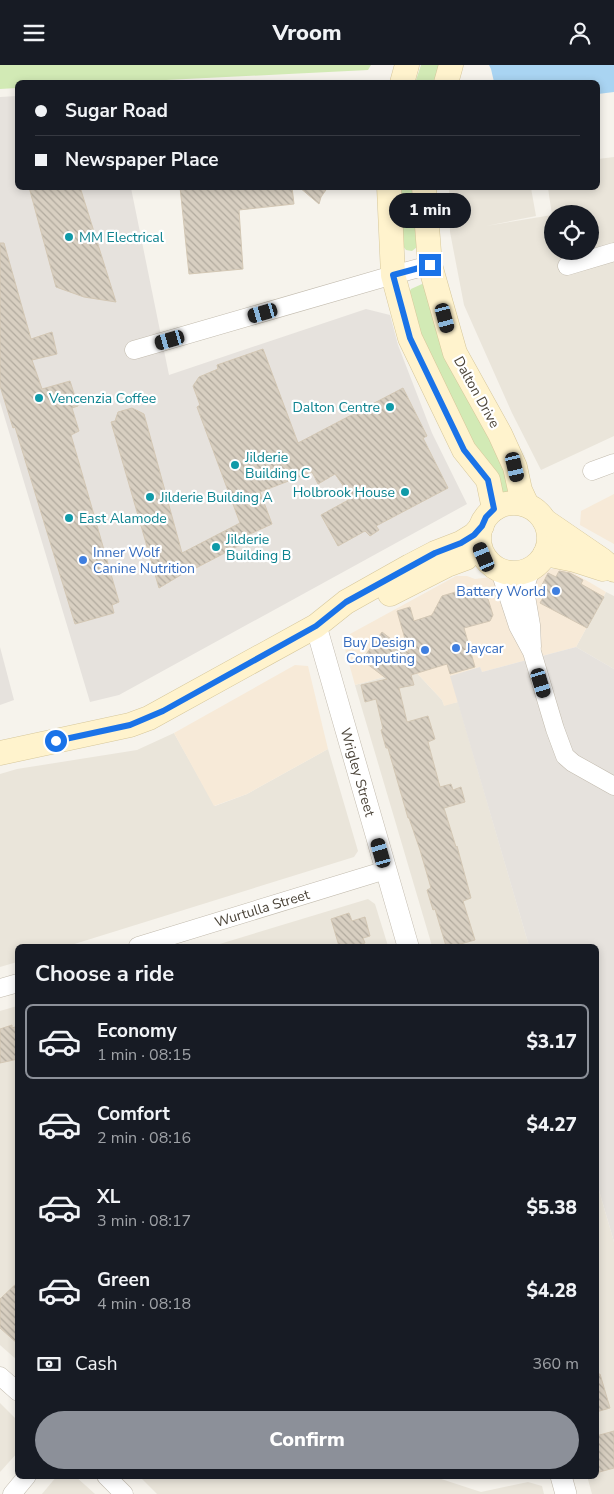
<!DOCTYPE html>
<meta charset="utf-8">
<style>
:root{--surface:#171b24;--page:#20242c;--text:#f1f3f6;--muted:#9ea1a6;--line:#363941;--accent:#8c9099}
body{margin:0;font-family:"Nunito Sans",sans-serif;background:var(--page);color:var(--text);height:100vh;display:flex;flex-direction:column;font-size:19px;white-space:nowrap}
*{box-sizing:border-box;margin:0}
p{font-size:16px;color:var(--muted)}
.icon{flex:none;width:28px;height:28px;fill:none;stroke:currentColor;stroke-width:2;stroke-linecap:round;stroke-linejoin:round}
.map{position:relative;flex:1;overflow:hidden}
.details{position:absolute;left:15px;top:879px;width:584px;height:535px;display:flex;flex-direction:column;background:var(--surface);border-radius:8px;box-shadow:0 2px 8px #0003}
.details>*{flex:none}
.banner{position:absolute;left:15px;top:15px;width:585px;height:110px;border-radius:8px;box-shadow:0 2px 8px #0003;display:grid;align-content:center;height:110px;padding:0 20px;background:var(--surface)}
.tools{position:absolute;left:544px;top:140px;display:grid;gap:10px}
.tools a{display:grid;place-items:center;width:55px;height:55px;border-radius:50%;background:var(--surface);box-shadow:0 2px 8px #0003;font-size:25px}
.end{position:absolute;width:22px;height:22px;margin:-11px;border:6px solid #1a73e8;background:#fff;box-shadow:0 0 0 2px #fff}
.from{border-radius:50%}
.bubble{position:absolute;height:35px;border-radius:18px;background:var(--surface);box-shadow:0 2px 8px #0003;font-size:16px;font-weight:800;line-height:35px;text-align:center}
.car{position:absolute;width:15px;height:30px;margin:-15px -8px;border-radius:6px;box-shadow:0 0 4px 1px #0007;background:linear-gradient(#222 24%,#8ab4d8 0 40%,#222 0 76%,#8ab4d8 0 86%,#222 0)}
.banner b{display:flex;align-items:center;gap:18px;height:48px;font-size:19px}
.banner b+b{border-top:1px solid var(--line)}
.banner i{width:12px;height:12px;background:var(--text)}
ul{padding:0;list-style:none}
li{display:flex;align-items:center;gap:15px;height:75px;margin:0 10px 8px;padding:0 10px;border:2px solid transparent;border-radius:8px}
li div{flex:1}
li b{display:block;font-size:19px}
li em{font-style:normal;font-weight:800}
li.active{border-color:var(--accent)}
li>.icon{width:45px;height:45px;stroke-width:1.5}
h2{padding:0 20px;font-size:22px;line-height:60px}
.pay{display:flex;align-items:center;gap:12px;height:55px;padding:0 20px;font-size:19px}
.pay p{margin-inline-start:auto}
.button{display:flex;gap:10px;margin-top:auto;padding:10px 20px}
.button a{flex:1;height:58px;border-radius:30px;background:var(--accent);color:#fff;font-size:20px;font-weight:800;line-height:58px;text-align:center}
header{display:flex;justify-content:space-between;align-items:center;height:65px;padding:0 20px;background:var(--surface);font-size:22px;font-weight:800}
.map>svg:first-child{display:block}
</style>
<header><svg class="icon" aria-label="menu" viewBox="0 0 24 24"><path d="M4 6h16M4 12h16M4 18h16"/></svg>Vroom<svg class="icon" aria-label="person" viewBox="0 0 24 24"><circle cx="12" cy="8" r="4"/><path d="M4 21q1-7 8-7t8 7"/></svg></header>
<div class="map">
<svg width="614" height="1429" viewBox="0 0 614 1429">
<defs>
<pattern id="building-back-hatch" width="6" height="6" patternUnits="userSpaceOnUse" patternTransform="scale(1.25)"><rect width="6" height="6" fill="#d8cfc1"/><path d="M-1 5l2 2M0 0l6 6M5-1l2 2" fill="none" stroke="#b1aa9e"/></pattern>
</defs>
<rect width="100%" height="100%" fill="#f6f3ec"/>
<!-- residential -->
<g fill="#eae5da" fill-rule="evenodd">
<path d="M 614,92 L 614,371 L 541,405 L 512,348 L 464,240 L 450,167 L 449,123 L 531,123 L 536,151 L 486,161 L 552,150 L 548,123 L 598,122 L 598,94 ZM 552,149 L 590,149 L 590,186 L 552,186 Z"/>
<polygon points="606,527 614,531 614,604 576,582"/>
<polygon points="413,604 442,635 444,640 458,637 529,881 432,881 355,620"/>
<polygon points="174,668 215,741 247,729 328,684 358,786 354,792 68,881 18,881 17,897 0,902 0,709 17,704 137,685"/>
<polygon points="368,834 375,839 388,881 213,881"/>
<polygon points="17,941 17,1295 0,1280 0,946"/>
<polygon points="596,1115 614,1177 614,1429 592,1429 587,1411 596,1411"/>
<polygon points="0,1338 17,1355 18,1387 0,1407"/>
<polygon points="57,1411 75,1411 95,1429 42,1429"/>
<polygon points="139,1411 432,1411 481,1427 528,1417 542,1421 544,1429 157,1429"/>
</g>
<!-- commercial -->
<g fill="#f7ead8">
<polygon points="614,429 614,479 580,460 581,446"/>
<polygon points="560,503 567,504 606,527 576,582 482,607 480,602 451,611 458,637 444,641 442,635 413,604 355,620 345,584 350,569 456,511 467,511 475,514"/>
<polygon points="295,600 308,601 328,684 247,729 214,741 174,668"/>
</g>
<!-- industrial -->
<g fill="#e6e2dd">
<polygon points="17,31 18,122 131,123 169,310 366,244 390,250 398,280 432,368 467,439 119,630 90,637 0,337 0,32"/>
<polygon points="0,582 14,635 0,640"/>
<polygon points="576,582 614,604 614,1177 596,1115 596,881 529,881 450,611 480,602 482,607"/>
</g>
<!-- green -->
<g fill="#d2eab5">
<polygon points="0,0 371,0 368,5 126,17 18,18 17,23 0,24"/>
<polygon points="421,0 442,0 437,17 415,18"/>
<polygon points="400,123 415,123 417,182 412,186 406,185 403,181"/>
<polygon points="422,219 427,222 491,368 511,426 506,431 499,430 470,381 430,299 408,229 411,224"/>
</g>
<!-- water -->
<polygon fill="#a9d4f2" points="489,0 614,0 614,27 598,29 598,18 494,17 491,4"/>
<!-- building -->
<g fill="url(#building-back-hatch)" stroke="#d3c7b4">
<polygon points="29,122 80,122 116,237 84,232 56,222"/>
<polygon points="180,122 292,122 294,139 239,145 243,204 189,209"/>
<polygon points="299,122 328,122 321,132 319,139"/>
<polygon points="0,178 4,178 31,274 52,267 57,289 32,295 42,324 70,316 78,341 72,343 79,366 71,370 119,537 112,540 114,548 75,559 15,362 13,363 0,321"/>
<polygon points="263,284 298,378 403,323 427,371 423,373 448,423 376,461 379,465 370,471 365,466 338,481 321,450 352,433 335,409 318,419 312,407 260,427 272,459 239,474 242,479 194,504 194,502 159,523 111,357 115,356 118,347 132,343 144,349 182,488 240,458 197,342 200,340 193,321 199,312 218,304 217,300"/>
<polygon points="559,506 570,508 583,515 581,519 604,532 587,563 540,538 545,529 539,526 548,508 556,512"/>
<polygon points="469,523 488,534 493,550 490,556 464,563 475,602 450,609 447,599 411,610 414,620 399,623 407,657 428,651 435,674 428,677 440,722 451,719 453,725 461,722 465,737 444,743 456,782 457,781 471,833 463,836 475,875 453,881 446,881 435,844 433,845 427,825 431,823 420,785 409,753 408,753 388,683 386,683 381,665 383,664 376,634 365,637 361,620 387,614 362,595 382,567 409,588 397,546 410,542 414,556 432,550 442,531"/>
<polygon points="349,848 352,856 365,852 370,871 363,873 365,878 356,881 339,881 331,854"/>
<polygon points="12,960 12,963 18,961 18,994 0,998 0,964"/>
<polygon points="18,1217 18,1279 0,1263 0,1234"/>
<polygon points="596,1309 600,1309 610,1343 596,1347"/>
<polygon points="614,1366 614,1403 596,1408 596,1371"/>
</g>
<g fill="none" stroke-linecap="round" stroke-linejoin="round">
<defs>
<g id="minor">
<polyline points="567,201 614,187"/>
<polyline points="134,285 393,210 430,200"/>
<polyline points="592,406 614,398"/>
<polyline points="531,504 526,519 526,531 531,560 532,582"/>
<polyline points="500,506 518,561 532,587 555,664 565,691 573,698 614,721"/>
<polyline points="138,881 386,805"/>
<polyline points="0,923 18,918"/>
<polyline points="0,1311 18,1327"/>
<polyline points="106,1411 124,1429"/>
<polyline points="12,1429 27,1411"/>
</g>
<g id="tertiary">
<polyline points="316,561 408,881"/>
<polyline points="561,1411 566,1429"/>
</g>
<g id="secondary">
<polyline points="402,18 407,0"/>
<polyline points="446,18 451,0"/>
<polyline points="389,122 393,210 410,273 464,385 488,415 494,444"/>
<polyline points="424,122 430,200 455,288 500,369 515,402 520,425 527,440"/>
<circle cx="514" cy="473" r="35"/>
<polyline points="545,456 602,495 614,505"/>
<polyline points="545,489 575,495 603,504"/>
<polyline points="390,529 447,500 466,493"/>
<polyline points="0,688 130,660 149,653 316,561 346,537 410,501 435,488 461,478 474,470 482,461"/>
</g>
</defs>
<!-- minor casing -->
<use href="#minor" stroke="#c2bbae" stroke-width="19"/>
<!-- tertiary casing -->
<use href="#tertiary" stroke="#c2bbae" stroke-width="22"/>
<!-- secondary casing -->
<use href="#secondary" stroke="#d6c79b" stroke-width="25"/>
<!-- minor -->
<use href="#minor" stroke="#fff" stroke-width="18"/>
<!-- tertiary -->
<use href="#tertiary" stroke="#fff" stroke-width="21"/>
<!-- secondary -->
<use href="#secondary" stroke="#fff3cd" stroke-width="24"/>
</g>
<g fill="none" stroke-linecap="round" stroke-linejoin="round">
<!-- route -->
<polyline stroke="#1a73e8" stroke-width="6" points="56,676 130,660 163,646 316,561 346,537 435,488 461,478 474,470 482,461 486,452 494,444 488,415 464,385 410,273 393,210 430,200"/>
</g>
<!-- markers -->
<g fill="#0f9aa8" stroke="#fff" stroke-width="2">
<circle cx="69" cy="172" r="5"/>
<circle cx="39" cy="333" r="5"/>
<circle cx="390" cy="342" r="5"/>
<circle cx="235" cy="400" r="5"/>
<circle cx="405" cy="427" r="5"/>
<circle cx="150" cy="432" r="5"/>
<circle cx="69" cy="453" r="5"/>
<circle cx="216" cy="482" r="5"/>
</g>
<g fill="#3f7fe0" stroke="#fff" stroke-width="2">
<circle cx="83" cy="495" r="5"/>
<circle cx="556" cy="526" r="5"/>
<circle cx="456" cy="583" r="5"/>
<circle cx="425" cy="585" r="5"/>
</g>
<g text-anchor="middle" stroke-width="4.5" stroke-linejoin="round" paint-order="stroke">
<!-- culture labels -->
<g font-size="14" fill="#0d838f" stroke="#fff" text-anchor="start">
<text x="79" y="177">MM Electrical</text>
<text x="49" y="338">Vencenzia Coffee</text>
<text x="380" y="347" text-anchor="end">Dalton Centre</text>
<text x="245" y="397">Jilderie<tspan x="245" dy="16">Building C</tspan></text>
<text x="395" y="432" text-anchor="end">Holbrook House</text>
<text x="160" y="437">Jilderie Building A</text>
<text x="79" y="458">East Alamode</text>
<text x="226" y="479">Jilderie<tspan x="226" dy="16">Building B</tspan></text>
</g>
<!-- street labels -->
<g font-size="14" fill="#4b4439" stroke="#fff">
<text transform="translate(477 327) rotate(61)" y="5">Dalton Drive</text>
<text transform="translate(358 707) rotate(74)" y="5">Wrigley Street</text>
<text transform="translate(262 843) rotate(-17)" y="5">Wurtulla Street</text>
</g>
<!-- shop labels -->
<g font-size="14" fill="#366cbe" stroke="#fff" text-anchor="start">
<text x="93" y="492">Inner Wolf<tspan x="93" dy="16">Canine Nutrition</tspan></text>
<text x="546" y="531" text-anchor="end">Battery World</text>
<text x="415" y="582" text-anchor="end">Buy Design<tspan x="415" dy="16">Computing</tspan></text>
<text x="466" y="588">Jaycar</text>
</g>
</g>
</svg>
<div class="tools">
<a><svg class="icon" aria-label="locate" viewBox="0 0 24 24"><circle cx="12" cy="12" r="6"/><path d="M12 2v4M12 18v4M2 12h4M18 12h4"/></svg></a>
</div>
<i class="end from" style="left:56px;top:676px"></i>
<i class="end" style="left:430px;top:200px"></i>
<div class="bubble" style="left:389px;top:128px;width:82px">1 min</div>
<i class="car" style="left:263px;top:248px;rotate:254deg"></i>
<i class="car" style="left:445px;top:253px;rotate:165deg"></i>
<i class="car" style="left:170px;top:275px;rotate:254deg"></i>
<i class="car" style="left:515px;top:402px;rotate:167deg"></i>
<i class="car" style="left:484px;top:492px;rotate:337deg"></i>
<i class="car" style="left:541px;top:618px;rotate:163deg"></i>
<i class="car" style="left:381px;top:788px;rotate:344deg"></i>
<div class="banner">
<b><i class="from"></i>Sugar Road</b>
<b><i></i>Newspaper Place</b>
</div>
<section class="details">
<h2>Choose a ride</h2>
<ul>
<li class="active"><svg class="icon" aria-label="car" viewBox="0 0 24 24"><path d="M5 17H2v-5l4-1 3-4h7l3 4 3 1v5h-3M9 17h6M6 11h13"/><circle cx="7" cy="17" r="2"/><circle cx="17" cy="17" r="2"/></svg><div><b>Economy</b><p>1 min · 08:15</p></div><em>$3.17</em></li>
<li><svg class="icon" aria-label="car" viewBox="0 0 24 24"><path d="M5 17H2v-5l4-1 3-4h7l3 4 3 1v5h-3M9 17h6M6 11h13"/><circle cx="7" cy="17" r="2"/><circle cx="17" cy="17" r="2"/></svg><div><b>Comfort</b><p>2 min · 08:16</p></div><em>$4.27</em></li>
<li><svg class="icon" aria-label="car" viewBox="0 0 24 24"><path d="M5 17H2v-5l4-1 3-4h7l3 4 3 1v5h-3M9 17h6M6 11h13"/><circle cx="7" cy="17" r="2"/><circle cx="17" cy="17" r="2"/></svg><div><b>XL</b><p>3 min · 08:17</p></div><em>$5.38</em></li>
<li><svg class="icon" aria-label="car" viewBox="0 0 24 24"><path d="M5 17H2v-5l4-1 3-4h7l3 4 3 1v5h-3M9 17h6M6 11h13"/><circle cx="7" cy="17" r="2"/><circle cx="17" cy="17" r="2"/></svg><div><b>Green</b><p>4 min · 08:18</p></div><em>$4.28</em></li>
</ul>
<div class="pay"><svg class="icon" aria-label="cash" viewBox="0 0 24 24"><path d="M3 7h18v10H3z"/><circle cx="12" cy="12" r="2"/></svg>Cash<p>360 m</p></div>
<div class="button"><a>Confirm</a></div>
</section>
</div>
